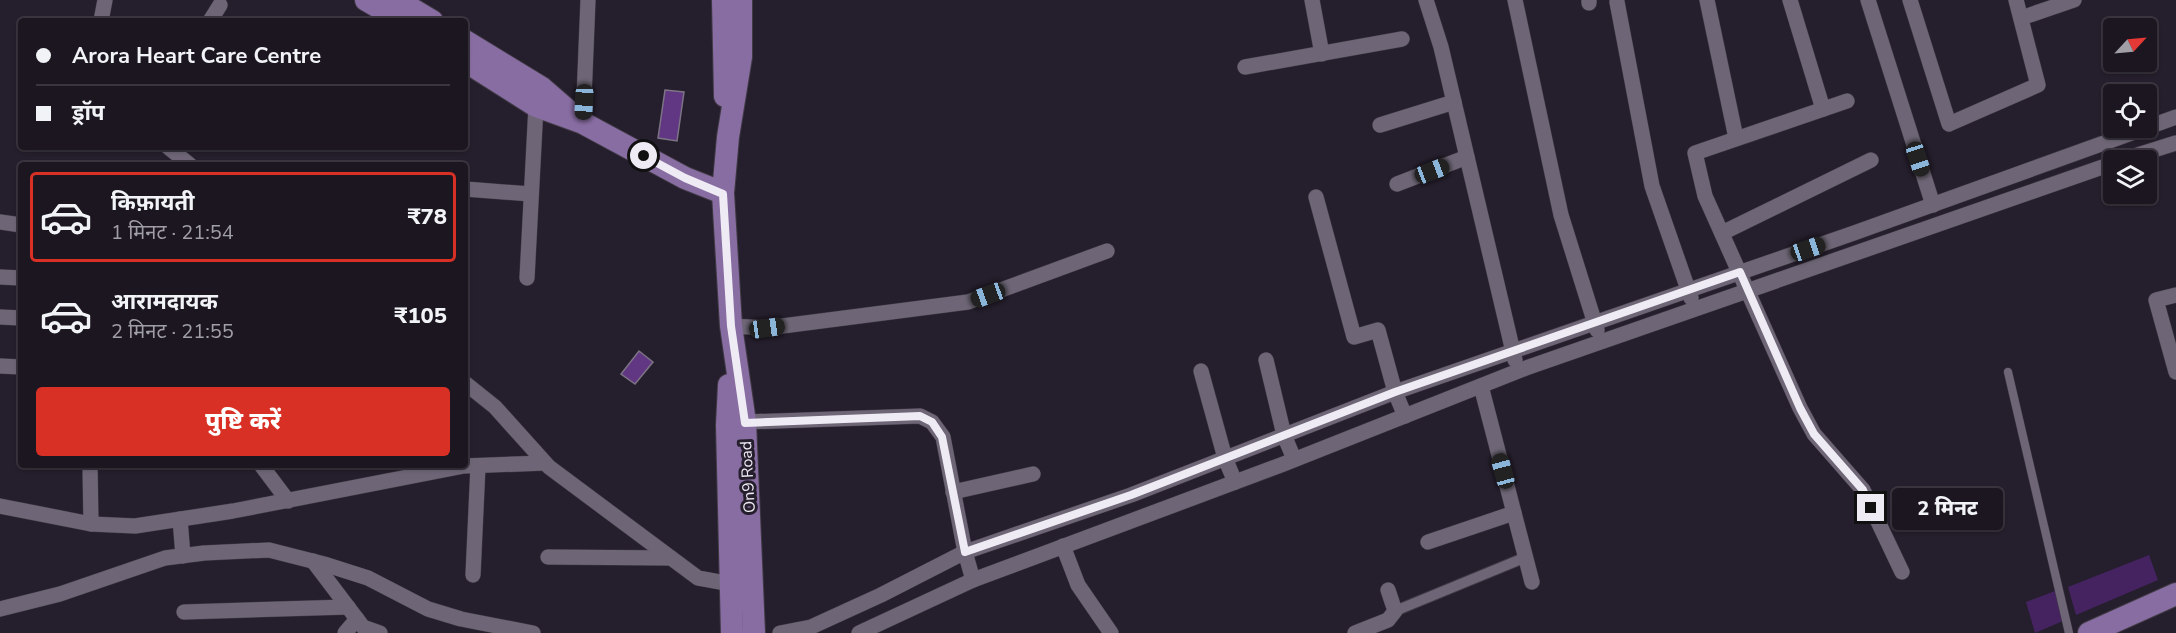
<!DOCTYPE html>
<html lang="hi">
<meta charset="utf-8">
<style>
:root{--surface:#1c1621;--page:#29232e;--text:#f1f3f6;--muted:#a09fa5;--line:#3a353f;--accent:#d93025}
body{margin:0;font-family:"Nunito Sans","Noto Sans Devanagari",sans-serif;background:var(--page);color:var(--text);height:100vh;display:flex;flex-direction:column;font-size:22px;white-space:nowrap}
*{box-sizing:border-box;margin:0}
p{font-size:20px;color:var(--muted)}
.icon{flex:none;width:33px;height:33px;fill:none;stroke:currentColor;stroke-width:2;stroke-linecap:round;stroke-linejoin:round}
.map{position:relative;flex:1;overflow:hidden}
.sheet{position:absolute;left:18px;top:162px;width:450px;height:306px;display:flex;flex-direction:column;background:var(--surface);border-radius:6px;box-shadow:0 2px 4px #0004,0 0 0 2px var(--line)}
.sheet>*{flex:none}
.guide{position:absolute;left:18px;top:18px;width:450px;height:132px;border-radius:6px;box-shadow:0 2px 4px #0004,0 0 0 2px var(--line);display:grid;align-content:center;height:132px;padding:0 18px;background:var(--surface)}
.needle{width:39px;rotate:64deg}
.fabs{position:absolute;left:2103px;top:18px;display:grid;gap:12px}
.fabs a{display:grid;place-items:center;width:54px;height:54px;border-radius:6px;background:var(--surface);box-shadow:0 2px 4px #0004,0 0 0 2px var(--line);font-size:30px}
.end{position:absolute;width:27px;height:27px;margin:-14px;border:8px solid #efebf4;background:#111;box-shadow:0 0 0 3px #111}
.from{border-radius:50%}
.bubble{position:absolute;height:42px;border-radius:6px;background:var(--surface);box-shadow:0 2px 4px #0004,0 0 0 2px var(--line);font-size:20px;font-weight:800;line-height:42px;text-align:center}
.car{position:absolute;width:18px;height:36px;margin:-18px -9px;border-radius:8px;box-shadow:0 0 4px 2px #0007;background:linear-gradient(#222 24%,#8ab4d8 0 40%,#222 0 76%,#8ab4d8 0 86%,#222 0)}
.guide b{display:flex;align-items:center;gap:21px;height:57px;font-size:22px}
.guide b+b{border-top:2px solid var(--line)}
.guide i{width:15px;height:15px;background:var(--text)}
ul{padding:10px 0 0;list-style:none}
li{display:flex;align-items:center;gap:18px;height:90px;margin:0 12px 9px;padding:0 6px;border:3px solid transparent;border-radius:6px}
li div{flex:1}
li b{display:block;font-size:22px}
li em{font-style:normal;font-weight:800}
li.on{border-color:var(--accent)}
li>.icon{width:54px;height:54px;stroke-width:1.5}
.cta{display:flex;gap:12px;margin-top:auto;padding:12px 18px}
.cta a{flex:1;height:69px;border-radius:6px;background:var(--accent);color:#fff;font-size:24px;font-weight:800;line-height:69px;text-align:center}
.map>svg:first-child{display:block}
</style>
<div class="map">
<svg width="2176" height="633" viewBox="0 0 2176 633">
<rect width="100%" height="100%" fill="#251e2c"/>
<!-- green -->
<g fill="#452361">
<polygon points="2149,555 2158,580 2076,615 2068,587"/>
<polygon points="2055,591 2063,621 2035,633 2026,602"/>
</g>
<!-- building -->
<g fill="#613783" stroke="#7c7485" stroke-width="1.5">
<polygon points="665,90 684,92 677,141 658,138"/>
<polygon points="639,351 653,362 635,384 621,374"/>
</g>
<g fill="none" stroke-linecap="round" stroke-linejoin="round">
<defs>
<polyline id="service" points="2008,372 2069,633"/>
<polyline id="pedestrian" points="1395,611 1526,557"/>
<g id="minor">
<polyline points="1312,0 1322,54"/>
<polyline points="1426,0 1441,47 1515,360"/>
<polyline points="1515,0 1561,215 1597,330"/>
<polyline points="1589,0 1589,3"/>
<polyline points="1707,0 1736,138"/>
<polyline points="1790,0 1823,109"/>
<polyline points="1868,0 1933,205"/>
<polyline points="1910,0 1949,124 2038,85 2016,0"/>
<polyline points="1617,2 1652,186 1691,298"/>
<polyline points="2021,18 2074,0"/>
<polyline points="101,21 105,0"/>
<polyline points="210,21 220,5"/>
<polyline points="1245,67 1402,39"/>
<polyline points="1847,101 1695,153 1705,196 1800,408 1814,434 1863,490 1902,572"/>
<polyline points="583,123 588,0"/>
<polyline points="1380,125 1454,102"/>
<polyline points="168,147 190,165"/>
<polyline points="2122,160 2176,143"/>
<polyline points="1397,184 1467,157"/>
<polyline points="465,189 531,194"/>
<polyline points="1316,197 1354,337 1378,330 1395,392 1405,416"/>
<polyline points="0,222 21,225"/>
<polyline points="1722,233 1871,160"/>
<polyline points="0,277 21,278"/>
<polyline points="527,278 536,106"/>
<polyline points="2176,295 2156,300 2176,372"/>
<polyline points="0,317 21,318"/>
<polyline points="731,326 767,328 968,302 1107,251"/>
<polyline points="1266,360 1284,435 1294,459"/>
<polyline points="0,366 21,367"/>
<polyline points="1201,371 1225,458 1235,482"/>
<polyline points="465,383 495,407 549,467 698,578 731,584"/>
<polyline points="1481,386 1532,582"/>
<polyline points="745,422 920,416 932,422 943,437 965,552 973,580"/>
<polyline points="90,465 91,524"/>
<polyline points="261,465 288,501"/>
<polyline points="953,492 1033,474"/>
<polyline points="0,506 91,524 135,526 233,511 464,466 545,463"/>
<polyline points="180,519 183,556"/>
<polyline points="1428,542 1514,513"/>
<polyline points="1063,546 1078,585 1111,633"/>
<polyline points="548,557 671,558"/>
<polyline points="313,561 363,627 380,633"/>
<polyline points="473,575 478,466"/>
<polyline points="0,609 60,594 165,558 204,553 269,550 324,564 368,578 428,609 461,619 533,633"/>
<polyline points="184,612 348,607"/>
<polyline points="345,633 357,619"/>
<polyline points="780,633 811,627 881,595 965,552 1131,495 1395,392 1854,233 2176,117"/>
<polyline points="859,633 973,580 1281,465 1526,368 2114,163"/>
<polyline points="1355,633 1388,620 1395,611 1388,590"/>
</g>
<g id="primary">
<polyline points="366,0 402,21"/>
<polyline points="397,0 432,21"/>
<polyline points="723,0 725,96"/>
<polyline points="741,0 741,57 728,137 723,193 731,326 745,422 754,633"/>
<polyline points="465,41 542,88 572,114"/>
<polyline points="465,61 536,106 583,123 685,178 723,193"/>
<polyline points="729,385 727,425 732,633"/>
<polyline points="2089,633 2176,594"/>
</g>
</defs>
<!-- service casing -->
<use href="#service" stroke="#403a45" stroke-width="9"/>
<!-- pedestrian casing -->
<use href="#pedestrian" stroke="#403a45" stroke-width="12"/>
<!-- minor casing -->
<use href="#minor" stroke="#403a45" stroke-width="16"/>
<!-- primary casing -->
<use href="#primary" stroke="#403a45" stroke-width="24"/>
<!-- service -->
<use href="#service" stroke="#6e6676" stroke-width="8"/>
<!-- pedestrian -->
<use href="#pedestrian" stroke="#6e6676" stroke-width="10"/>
<!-- minor -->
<use href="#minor" stroke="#6e6676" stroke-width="15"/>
<!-- primary -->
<use href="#primary" stroke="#886da2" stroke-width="22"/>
</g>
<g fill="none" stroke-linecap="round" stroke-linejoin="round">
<!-- route -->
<polyline stroke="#efebf4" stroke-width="8" points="644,156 685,178 723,194 731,326 745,423 920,416 932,422 942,437 965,552 1131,495 1395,392 1740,272 1800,408 1814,434 1863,490 1871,508"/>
</g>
<g text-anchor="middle" stroke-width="6" stroke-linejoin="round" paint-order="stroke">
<!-- street labels -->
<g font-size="16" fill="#efebf4" stroke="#251e2c">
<text transform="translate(747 477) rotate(-93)" y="6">On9 Road</text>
</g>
</g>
</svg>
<div class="fabs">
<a><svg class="needle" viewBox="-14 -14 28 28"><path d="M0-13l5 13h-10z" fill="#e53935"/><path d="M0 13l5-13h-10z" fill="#a09fa5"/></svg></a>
<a><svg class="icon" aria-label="locate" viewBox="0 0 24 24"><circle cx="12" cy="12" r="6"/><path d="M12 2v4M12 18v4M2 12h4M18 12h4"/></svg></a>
<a><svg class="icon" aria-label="layers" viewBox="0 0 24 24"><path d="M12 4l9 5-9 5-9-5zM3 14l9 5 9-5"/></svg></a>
</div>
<i class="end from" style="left:644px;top:156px"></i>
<i class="end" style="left:1871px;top:508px"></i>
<div class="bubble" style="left:1892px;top:488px;width:111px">2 मिनट</div>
<i class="car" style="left:584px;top:102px;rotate:183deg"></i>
<i class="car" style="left:1918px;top:159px;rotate:162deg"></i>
<i class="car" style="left:1432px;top:171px;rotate:69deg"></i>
<i class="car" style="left:1808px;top:249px;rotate:71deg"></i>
<i class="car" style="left:988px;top:295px;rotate:250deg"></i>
<i class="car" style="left:767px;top:328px;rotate:82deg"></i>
<i class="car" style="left:1503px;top:471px;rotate:345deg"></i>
<div class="guide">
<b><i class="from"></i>Arora Heart Care Centre</b>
<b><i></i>ड्रॉप</b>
</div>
<section class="sheet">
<ul>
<li class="on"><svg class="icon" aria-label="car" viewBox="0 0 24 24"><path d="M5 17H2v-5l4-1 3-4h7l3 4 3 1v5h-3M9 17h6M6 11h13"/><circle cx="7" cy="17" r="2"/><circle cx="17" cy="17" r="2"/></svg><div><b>किफ़ायती</b><p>1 मिनट · 21:54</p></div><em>₹78</em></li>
<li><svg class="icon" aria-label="car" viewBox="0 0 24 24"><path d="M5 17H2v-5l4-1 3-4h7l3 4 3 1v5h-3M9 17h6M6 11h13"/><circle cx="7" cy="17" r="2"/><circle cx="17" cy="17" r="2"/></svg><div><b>आरामदायक</b><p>2 मिनट · 21:55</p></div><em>₹105</em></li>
</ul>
<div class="cta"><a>पुष्टि करें</a></div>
</section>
</div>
